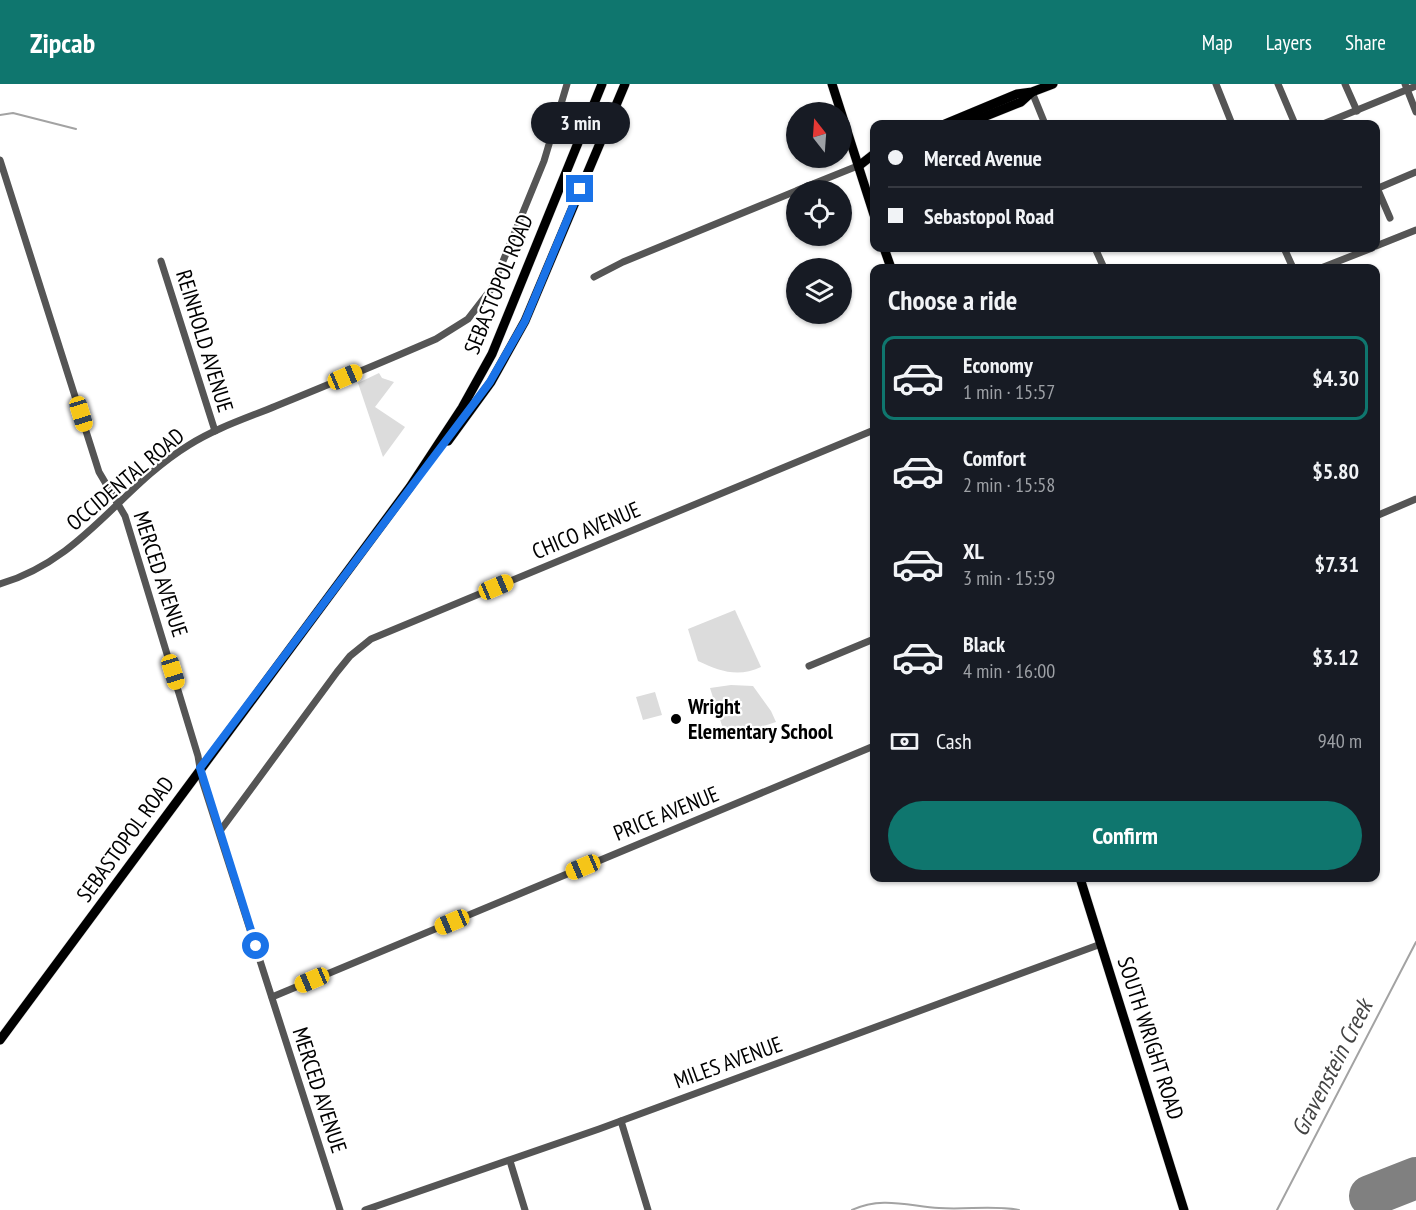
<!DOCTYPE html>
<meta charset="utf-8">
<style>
:root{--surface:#171b24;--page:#242831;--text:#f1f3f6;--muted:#9ea1a6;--line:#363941;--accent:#0f766e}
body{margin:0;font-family:"PT Sans Narrow",sans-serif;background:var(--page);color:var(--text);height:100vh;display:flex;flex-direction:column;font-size:22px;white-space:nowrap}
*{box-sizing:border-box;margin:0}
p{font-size:20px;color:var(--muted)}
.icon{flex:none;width:33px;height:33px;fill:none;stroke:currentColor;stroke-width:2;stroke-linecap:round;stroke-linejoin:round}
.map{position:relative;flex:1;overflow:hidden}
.drawer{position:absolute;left:870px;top:180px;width:510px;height:618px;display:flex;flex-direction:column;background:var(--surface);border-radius:12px;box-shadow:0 2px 4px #0004}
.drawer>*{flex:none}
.top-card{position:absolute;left:870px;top:36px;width:510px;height:132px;border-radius:12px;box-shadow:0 2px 4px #0004;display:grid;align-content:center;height:132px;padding:0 18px;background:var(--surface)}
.needle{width:39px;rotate:343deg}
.buttons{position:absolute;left:786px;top:18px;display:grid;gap:12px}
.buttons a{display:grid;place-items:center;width:66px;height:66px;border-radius:50%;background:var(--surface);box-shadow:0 2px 4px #0004;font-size:30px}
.end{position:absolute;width:27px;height:27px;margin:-14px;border:8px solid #1a73e8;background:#fff;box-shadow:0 0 0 3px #fff}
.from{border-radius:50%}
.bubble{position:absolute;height:42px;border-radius:21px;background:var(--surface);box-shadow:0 2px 4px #0004;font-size:20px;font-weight:800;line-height:42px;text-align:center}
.car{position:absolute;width:18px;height:36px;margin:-18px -9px;border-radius:8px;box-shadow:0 0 4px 2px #0007;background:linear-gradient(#f5c518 24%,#345 0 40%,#f5c518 0 76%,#345 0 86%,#f5c518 0)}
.top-card b{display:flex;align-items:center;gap:21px;height:57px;font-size:22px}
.top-card b+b{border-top:2px solid var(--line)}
.top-card i{width:15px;height:15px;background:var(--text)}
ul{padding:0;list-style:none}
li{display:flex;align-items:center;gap:18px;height:84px;margin:0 12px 9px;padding:0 6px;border:3px solid transparent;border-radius:12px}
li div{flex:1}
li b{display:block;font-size:22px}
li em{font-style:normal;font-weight:800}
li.active{border-color:var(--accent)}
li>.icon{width:54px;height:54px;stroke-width:1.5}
h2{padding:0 18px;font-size:27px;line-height:72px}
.pay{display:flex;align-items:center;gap:15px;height:66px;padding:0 18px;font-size:22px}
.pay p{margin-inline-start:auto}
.button{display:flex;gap:12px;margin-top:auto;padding:12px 18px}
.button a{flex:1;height:69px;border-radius:36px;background:var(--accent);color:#fff;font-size:24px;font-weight:800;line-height:69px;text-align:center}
header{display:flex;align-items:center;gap:36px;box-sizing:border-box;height:84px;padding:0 30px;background:var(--accent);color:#fff}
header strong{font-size:28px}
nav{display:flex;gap:33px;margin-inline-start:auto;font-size:21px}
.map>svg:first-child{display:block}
</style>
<header>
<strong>Zipcab</strong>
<nav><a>Map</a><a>Layers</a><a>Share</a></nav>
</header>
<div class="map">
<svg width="1416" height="1126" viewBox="0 0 1416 1126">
<rect width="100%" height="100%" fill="#fff"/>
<!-- green -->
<g fill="#dcdcdc">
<polygon points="379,289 382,294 394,298 375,323 405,343 383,373 358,299"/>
<path d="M 735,526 L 761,583 C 738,594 719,587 698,577 L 688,545 Z"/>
<polygon points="731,601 753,602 771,627 776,638 730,653 725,651 710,604"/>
<polygon points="655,608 662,631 643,636 636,613"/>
</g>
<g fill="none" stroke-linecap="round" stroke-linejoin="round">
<!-- stream -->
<g stroke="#a3a3a3" stroke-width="2">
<polyline points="0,31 13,29 76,45"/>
<path d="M 852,1126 C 881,1112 909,1122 939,1124 C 966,1126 993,1121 1019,1126"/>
<polyline points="1277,1126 1416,858"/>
</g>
<!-- runway -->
<polyline stroke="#808080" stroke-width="42" points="1370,1112 1416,1094"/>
<defs>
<g id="major">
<polyline points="832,0 874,131"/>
<polyline points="945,40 1017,10 1032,8 1053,0"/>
<polyline points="966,40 1021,18 1031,9"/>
<polyline points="860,81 874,70"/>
<polyline points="884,164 891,184"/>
<polyline points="448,357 491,298 525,237 625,0"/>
<polyline points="1080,794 1184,1126"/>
<polyline points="0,956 410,403 462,324 492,270 602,0"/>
</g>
</defs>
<!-- major casing -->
<use href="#major" stroke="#dbdbdb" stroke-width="10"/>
<!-- minor -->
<g stroke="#555" stroke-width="7">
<polyline points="1216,0 1232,40"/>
<polyline points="1278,0 1295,40"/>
<polyline points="1345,0 1357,27"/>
<polyline points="1405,0 1416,28"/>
<polyline points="1032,8 1045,40"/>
<polyline points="1323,40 1416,2"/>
<polyline points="0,76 99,388 125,432 198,672 202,696 340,1126"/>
<polyline points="1377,104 1390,134"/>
<polyline points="1376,105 1416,88"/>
<polyline points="798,106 860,81"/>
<polyline points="1376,162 1416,146"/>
<polyline points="1095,164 1104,184"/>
<polyline points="1284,164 1293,184"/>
<polyline points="161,177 215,347"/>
<polyline points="1321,184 1372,164"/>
<polyline points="594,193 623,178 796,107"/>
<polyline points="1376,432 1416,415"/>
<path d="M 0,500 C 84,475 119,404 189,361 C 216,344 247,334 276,322 C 330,300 383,278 436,255 L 468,235 L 492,204 L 544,77 L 567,0"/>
<polyline points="809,582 874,555"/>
<polyline points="220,747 337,588 350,572 371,555 874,346"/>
<polyline points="272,913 874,662"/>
<polyline points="621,1037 648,1126"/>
<polyline points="510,1077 525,1126"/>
<polyline points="365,1126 599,1045 1101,860"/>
</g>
<!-- major -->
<use href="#major" stroke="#000" stroke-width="9"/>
</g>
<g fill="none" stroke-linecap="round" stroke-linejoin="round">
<!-- route -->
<polyline stroke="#1a73e8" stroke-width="8" points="256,862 200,684 490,298 525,237 580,105"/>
</g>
<!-- markers -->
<circle fill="#000" stroke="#fff" stroke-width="2" cx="676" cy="635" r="6"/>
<g text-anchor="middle" stroke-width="4.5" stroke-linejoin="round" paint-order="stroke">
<!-- street labels -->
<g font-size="22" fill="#000" stroke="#fff">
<text transform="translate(498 200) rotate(-68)" y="8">SEBASTOPOL ROAD</text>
<text transform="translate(205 257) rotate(73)" y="8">REINHOLD AVENUE</text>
<text transform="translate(125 395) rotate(-40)" y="8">OCCIDENTAL ROAD</text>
<text transform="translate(586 446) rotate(-23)" y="8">CHICO AVENUE</text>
<text transform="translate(161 490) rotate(72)" y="8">MERCED AVENUE</text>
<text transform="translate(666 729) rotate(-22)" y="8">PRICE AVENUE</text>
<text transform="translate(125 755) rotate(-54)" y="8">SEBASTOPOL ROAD</text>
<text transform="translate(1151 954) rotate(72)" y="8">SOUTH WRIGHT ROAD</text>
<text transform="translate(728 978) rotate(-20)" y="8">MILES AVENUE</text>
<text transform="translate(320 1006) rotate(72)" y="8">MERCED AVENUE</text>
</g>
<!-- poi labels -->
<g font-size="22" font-weight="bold" fill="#000" stroke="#fff" text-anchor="start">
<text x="688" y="630">Wright<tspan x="688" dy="25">Elementary School</tspan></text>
</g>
<!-- water labels -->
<g font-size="24" font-style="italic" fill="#444" stroke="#fff">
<text transform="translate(1332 984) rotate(-63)" y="8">Gravenstein Creek</text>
</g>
</g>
</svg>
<div class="buttons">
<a><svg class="needle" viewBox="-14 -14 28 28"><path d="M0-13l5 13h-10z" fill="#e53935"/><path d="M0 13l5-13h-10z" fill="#9ea1a6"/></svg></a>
<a><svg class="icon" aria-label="locate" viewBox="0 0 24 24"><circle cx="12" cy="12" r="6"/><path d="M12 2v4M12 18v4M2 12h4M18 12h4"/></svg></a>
<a><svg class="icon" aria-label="layers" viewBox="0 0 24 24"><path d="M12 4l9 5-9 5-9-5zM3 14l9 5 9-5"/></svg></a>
</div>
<i class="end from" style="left:256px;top:862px"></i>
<i class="end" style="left:580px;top:105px"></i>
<div class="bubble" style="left:531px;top:18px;width:99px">3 min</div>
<i class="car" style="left:345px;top:293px;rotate:67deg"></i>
<i class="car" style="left:81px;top:330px;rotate:163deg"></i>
<i class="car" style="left:496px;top:503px;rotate:67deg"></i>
<i class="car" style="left:173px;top:588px;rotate:163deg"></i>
<i class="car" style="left:583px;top:783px;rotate:247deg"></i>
<i class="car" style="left:452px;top:838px;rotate:247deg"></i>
<i class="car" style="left:312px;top:896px;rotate:247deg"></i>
<div class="top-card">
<b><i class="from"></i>Merced Avenue</b>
<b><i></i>Sebastopol Road</b>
</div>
<section class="drawer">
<h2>Choose a ride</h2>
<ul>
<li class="active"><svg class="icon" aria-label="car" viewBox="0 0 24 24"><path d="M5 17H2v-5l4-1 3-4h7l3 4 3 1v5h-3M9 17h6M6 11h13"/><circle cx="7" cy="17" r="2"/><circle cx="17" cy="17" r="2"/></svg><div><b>Economy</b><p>1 min · 15:57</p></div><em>$4.30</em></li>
<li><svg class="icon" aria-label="car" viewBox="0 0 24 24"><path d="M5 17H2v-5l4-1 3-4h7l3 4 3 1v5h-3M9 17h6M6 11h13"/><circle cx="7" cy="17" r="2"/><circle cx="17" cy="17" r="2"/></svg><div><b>Comfort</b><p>2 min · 15:58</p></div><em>$5.80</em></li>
<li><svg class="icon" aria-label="car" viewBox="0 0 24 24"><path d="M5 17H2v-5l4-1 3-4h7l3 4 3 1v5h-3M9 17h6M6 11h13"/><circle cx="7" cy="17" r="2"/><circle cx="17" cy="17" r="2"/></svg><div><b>XL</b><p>3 min · 15:59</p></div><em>$7.31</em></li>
<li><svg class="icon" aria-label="car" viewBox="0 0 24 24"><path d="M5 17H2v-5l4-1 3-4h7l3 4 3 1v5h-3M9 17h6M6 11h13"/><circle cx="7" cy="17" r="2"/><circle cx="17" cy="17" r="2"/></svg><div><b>Black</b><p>4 min · 16:00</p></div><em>$3.12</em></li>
</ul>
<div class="pay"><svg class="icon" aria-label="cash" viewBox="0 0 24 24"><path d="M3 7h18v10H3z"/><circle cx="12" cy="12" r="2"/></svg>Cash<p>940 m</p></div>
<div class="button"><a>Confirm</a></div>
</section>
</div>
